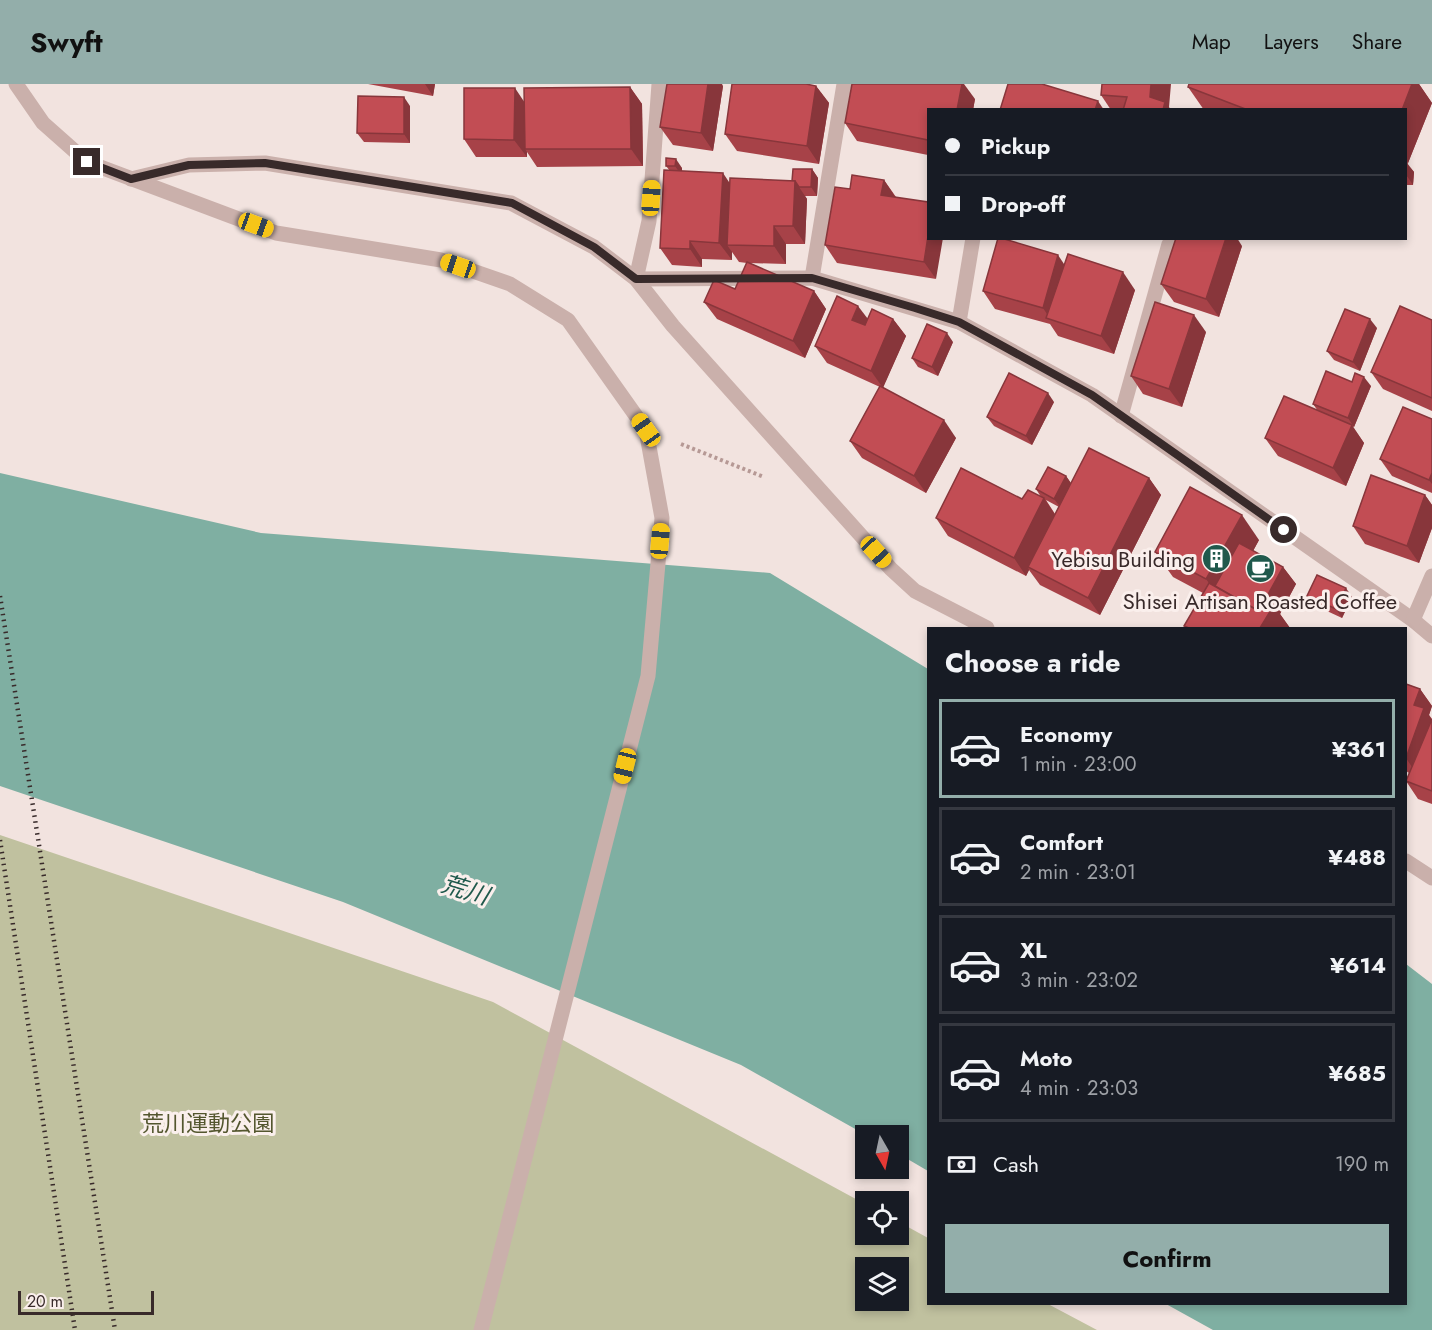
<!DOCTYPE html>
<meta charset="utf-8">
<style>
:root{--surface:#171b24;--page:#20242c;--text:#f1f3f6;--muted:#9ea1a6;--line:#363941;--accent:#93aeaa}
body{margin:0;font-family:Jost,"Noto Sans JP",sans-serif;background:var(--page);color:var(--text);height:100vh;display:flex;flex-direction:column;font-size:22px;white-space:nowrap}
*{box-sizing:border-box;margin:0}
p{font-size:20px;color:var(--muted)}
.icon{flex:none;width:33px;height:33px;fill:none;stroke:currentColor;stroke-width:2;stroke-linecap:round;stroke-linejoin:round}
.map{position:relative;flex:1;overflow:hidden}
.details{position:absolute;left:927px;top:543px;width:480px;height:678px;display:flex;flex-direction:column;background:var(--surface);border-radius:0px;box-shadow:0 3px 9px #0003}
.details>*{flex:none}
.banner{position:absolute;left:927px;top:24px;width:480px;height:132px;border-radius:0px;box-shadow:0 3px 9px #0003;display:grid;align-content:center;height:132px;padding:0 18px;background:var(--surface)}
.needle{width:39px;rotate:171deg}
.controls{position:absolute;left:855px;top:1041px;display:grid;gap:12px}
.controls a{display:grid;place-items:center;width:54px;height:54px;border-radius:0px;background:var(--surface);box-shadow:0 3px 9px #0003;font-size:30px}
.scale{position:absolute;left:18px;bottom:15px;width:136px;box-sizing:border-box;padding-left:6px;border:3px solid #382a2a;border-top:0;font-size:16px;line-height:21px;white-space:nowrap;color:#382a2a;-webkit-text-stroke:4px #faefec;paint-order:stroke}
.end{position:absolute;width:27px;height:27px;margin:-14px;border:8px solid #382a2a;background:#fff;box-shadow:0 0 0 3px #fff}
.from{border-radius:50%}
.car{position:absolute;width:18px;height:36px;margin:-18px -9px;border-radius:8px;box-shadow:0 0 4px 2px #0007;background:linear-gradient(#f5c518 24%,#345 0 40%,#f5c518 0 76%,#345 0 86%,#f5c518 0)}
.banner b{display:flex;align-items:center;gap:21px;height:57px;font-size:22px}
.banner b+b{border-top:2px solid var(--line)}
.banner i{width:15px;height:15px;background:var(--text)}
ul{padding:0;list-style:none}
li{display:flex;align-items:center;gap:18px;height:99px;margin:0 12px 9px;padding:0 6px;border:3px solid var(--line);border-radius:0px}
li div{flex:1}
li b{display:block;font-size:22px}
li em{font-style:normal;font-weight:700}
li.on{border-color:var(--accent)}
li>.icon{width:54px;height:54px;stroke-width:1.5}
h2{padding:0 18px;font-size:27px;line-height:72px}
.pay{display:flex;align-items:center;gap:15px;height:66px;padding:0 18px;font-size:22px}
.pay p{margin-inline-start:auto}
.action{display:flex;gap:12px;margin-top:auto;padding:12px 18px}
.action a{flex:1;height:69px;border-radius:0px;background:var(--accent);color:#111;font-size:24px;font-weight:700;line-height:69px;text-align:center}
header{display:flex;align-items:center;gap:36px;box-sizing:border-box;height:84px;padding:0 30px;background:var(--accent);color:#111}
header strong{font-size:28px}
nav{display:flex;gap:33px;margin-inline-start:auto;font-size:21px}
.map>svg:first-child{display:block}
</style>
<header>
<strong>Swyft</strong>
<nav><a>Map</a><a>Layers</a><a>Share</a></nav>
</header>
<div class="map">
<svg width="1432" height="1246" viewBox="0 0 1432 1246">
<rect width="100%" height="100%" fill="#f2e3df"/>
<!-- green -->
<path fill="#c0c19f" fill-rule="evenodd" d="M 0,751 L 493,918 L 865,1120 L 866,1150 L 898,1150 L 899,1138 L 928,1154 L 928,1220 L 1048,1220 L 1097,1246 L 0,1246 ZM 866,1184 L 898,1184 L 898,1216 L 866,1216 Z"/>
<!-- water -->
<g fill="#7fafa2">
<polygon points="0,389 261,449 770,489 928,585 928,1087 899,1070 898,1052 866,1051 741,981 343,818 0,702"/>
<polygon points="1406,880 1432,900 1432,1246 1213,1246 1166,1220 1406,1220"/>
</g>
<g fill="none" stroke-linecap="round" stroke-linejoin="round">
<!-- path -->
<polyline stroke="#b69995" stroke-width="4" stroke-dasharray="3 3" stroke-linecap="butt" points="681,360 764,393"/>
<!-- minor -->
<g stroke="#cab0ab" stroke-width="15">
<polyline points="16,0 43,39 87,78 276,149 441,176 510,200 568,236 646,346 662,434 648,592 481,1246"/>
<polyline points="659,0 649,137 636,195 812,194 959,238 1092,311 1413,536 1432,552"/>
<polyline points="131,95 189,81 265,79 511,119 594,163 636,195 673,242 891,485 915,507 987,544"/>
<polyline points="812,194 844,0"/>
<polyline points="959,238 973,154"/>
<polyline points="1121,332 1169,160"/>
<polyline points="1413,536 1432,492"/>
<polyline points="1406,777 1432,794"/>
</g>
<!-- rail -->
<g stroke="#382a2a" stroke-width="4.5" stroke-dasharray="1.5 4.5" stroke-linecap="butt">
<polyline points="0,512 115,1246"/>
<polyline points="0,756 75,1246"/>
</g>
</g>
<!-- wall -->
<g fill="#a74248" fill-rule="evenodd">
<polygon points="368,0 435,0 433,12"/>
<polygon points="1102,0 1169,23 1170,26 1111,26 1101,11"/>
<polygon points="1189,0 1419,0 1432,19 1408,79 1406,78 1406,26 1204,26 1188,3"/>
<polygon points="723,2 713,67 673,61 660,43"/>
<polygon points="816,2 829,19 819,80 737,67 725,50"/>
<polygon points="630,3 642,20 643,82 537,83 527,68 527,73 476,73 464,55 525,18"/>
<polygon points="975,15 973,26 928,26 928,71 857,57 845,39"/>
<polygon points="410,22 410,59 364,58 357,49"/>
<polygon points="666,74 682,84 682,87 730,99 792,97 812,85 818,94 817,112 805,112 807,115 805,160 786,160 786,180 749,179 814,207 826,225 805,274 717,235 704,218 735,205 747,179 739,178 732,168 732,176 702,175 702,183 672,181 660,164 670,87 666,82"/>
<polygon points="1406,79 1414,88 1413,101 1406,101"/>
<polygon points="884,96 896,113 936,195 837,179 825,161 850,105"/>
<polygon points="1242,162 1219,233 1174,218 1161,200"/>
<polygon points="1064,180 1135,206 1114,270 1058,252 1050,240 995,225 983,207"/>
<polygon points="867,235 893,235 906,252 883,303 956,354 926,409 862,374 850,357 880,303 827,279 815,262"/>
<polygon points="1432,236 1432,327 1383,305 1371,288"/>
<polygon points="1377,244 1360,287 1334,276 1327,267"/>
<polygon points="1206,248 1182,323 1143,310 1131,292"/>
<polygon points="953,258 938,292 918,283 912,274"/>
<polygon points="1352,298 1371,302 1354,343 1352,342 1364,359 1346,402 1278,372 1265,354 1318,327 1313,320"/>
<polygon points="1054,318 1032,361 994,342 987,333"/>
<polygon points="1432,335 1432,409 1392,392 1380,375"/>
<path d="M 1066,392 L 1071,399 L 1149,394 L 1161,411 L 1100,531 L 1040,501 L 1029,486 L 1026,492 L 948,452 L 936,434 L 1022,415 L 1041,413 L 1036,405 ZM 1046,416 L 1059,423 L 1055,430 Z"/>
<polygon points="1425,411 1432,421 1432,444 1419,479 1365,460 1353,442"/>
<polygon points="1259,456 1253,467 1283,483 1296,500 1280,530 1290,544 1186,544 1184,542 1203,509 1173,493 1155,468"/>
<polygon points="1307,512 1352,513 1342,534 1314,521"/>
<polygon points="1406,600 1420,605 1432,622 1429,631 1432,635 1432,720 1418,715 1406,697 1409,689 1406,687"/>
</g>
<!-- shaded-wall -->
<g fill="#88363b">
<polygon points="425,0 435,0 433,12"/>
<polygon points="708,0 722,0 723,2 713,67 701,49"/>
<polygon points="962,0 964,0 975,15 973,26 957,26"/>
<polygon points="1151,0 1171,0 1169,23 1170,26 1159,26 1150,13"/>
<polygon points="1412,0 1419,0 1432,19 1408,79 1406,75 1406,26 1402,26"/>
<polygon points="816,2 829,19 819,80 807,62"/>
<polygon points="630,3 642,20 643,82 631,65"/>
<polygon points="515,4 527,22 525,65 527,68 527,73 514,56"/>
<polygon points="404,13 410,22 410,59 404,50"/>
<polygon points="1098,17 1104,26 1095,26"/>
<polygon points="676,75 682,84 682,92 675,82"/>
<polygon points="1407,79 1414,88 1413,101 1407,92"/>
<polygon points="812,85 818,94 817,112 811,103"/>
<polygon points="723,89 735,107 727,161 732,168 732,176 719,159"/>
<polygon points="884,96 896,114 881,111"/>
<polygon points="795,97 807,115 805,160 793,142"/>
<polygon points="774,142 786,160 786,180 774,162"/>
<polygon points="928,152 928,154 943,154 936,195 924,178"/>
<polygon points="1226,154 1237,154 1242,162 1219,233 1206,215"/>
<polygon points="690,157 702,175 702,183 690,165"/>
<polygon points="1058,171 1070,189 1051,236 1043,224"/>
<polygon points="1123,188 1135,206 1114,270 1101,252"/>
<polygon points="814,207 826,225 805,274 793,257"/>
<polygon points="858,222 871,239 864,253 852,236"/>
<polygon points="1194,231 1206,248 1182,323 1169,305"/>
<polygon points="893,235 906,252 883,304 871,287"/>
<polygon points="1370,235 1377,244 1360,287 1353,278"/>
<polygon points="947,249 953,258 938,292 932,283"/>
<polygon points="1364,293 1371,302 1354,343 1348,334"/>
<polygon points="1048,309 1054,318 1032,361 1026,352"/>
<polygon points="944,336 956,354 926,409 914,392"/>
<polygon points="1352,341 1364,359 1346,402 1333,384"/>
<polygon points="1432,389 1432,400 1429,396"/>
<polygon points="1066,392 1072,401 1061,424 1054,415"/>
<polygon points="1149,394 1161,411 1100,531 1088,514"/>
<polygon points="1425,411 1432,421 1432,444 1419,479 1407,462"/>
<polygon points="1044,414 1056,432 1028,483 1029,486 1026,492 1014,474"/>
<polygon points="1242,431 1259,456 1224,520 1206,495"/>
<polygon points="1283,483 1296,500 1280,530 1290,544 1260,544 1259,528"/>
<polygon points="1346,504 1352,513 1342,534 1336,525"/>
<polygon points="1420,605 1432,622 1429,631 1432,636 1418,692 1406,674 1414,621"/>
</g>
<!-- building -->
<g fill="#c24d54" stroke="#88363b" stroke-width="1.5">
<polygon points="667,0 708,0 701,49 660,43"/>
<polygon points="732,0 806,0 816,2 807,62 725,50"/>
<polygon points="852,0 962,0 957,26 928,26 928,56 845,39"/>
<polygon points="1008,0 1042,0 1098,17 1095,26 1000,26"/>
<polygon points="1102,0 1151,0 1150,13 1165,18 1163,26 1123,26 1127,13 1101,11"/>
<polygon points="1189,0 1412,0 1402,26 1248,26 1188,3"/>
<polygon points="630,3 631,65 525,65 524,4"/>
<polygon points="464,4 515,4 514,56 464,55"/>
<polygon points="358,12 404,13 404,50 357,49"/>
<polygon points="666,74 676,75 675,82 666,82"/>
<rect x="1406" y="79" width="1" height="13"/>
<polygon points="793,85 812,85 811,103 799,103 795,97 792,97"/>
<polygon points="664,86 723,89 719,159 690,157 690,165 660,164"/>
<polygon points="852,91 884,96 881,111 928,118 928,152 924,178 825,161 835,103 850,105"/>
<polygon points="730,94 795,97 793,142 774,142 774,162 727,161"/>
<polygon points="998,154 1001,154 1058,171 1043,224 983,207"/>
<polygon points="1176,154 1226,154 1206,215 1161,200"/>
<polygon points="1068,170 1123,188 1101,252 1046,234"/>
<polygon points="747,178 814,207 793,257 704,218 714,196 735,205"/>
<polygon points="837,212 858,222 852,236 865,241 872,225 893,235 871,287 815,262"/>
<polygon points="1155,218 1194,231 1169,305 1131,292"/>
<polygon points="1400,222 1432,236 1432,314 1371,288"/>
<polygon points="1345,225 1370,235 1353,278 1327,267"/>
<polygon points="927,240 947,249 932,283 912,274"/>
<polygon points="1326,287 1352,298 1355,289 1364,293 1348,334 1313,320"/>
<polygon points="1009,289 1048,309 1026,352 987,333"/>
<polygon points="880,302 944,336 914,392 850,357"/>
<polygon points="1284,312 1352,341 1333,384 1265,354"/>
<polygon points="1403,323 1432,335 1432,389 1429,396 1380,375"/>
<polygon points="1089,364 1149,394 1088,514 1028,483"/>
<polygon points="1048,383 1066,392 1054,415 1036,405"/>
<polygon points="961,384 1022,415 1028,406 1044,414 1014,474 936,434"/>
<polygon points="1371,391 1425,411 1407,462 1353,442"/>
<polygon points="1190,403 1242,431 1206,495 1155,468"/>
<polygon points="1239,459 1283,483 1265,516 1262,514 1255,525 1215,502"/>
<polygon points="1317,491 1346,504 1336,525 1307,512"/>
<polygon points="1209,499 1255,525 1262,514 1274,521 1260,544 1189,544 1184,542"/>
<polygon points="1406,600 1420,605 1414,621 1424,624 1406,674"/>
<polygon points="1432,635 1432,707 1406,697"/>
</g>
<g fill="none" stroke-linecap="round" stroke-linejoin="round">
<!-- route -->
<polyline stroke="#382a2a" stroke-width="8" points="87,78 131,95 189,81 265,79 512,119 594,163 636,195 812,194 915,224 959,238 1092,311 1284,446"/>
</g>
<!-- icons -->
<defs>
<symbol id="building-disc" viewBox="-11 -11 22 22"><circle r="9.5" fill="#20594c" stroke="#faefec"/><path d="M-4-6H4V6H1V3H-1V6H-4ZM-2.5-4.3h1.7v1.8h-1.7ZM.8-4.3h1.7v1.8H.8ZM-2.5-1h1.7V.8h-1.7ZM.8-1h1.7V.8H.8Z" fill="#fff"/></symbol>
<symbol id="cafe-disc" viewBox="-11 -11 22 22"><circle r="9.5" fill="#20594c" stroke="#faefec"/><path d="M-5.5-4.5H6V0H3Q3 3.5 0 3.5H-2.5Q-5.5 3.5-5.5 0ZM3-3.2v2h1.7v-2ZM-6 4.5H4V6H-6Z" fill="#fff"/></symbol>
</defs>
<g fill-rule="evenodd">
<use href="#building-disc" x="1200" y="458" width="33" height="33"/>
<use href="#cafe-disc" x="1244" y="468" width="33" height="33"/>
</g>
<g text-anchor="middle" stroke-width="6" stroke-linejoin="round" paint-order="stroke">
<!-- poi labels -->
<g font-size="22" fill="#382a2a" stroke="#faefec" text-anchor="end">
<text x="1195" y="483">Yebisu Building</text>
<text x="1260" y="525" text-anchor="middle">Shisei Artisan Roasted Coffee</text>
</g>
<!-- park labels -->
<g font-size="22" fill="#53562e" stroke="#faefec">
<text x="208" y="1047">荒川運動公園</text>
</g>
<!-- water labels -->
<g font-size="24" font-style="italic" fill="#20594c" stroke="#faefec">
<text transform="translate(465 806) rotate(17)" y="8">荒川</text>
</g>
</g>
</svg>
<div class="controls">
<a><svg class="needle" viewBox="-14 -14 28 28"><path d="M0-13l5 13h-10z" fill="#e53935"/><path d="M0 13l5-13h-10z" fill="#9ea1a6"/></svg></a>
<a><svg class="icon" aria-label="locate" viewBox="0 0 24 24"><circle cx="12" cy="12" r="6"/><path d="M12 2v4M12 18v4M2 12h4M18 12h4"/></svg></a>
<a><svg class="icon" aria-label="layers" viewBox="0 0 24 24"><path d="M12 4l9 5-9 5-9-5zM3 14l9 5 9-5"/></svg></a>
</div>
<div class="scale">20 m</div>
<i class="end from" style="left:1284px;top:446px"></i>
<i class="end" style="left:87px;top:78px"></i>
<i class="car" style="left:651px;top:114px;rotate:4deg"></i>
<i class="car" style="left:256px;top:141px;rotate:110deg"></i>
<i class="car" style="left:458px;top:182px;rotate:289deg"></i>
<i class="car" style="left:646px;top:346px;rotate:325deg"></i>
<i class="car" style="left:660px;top:457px;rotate:5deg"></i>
<i class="car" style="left:876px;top:468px;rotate:137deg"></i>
<i class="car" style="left:625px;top:682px;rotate:194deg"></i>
<div class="banner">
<b><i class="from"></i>Pickup</b>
<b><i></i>Drop-off</b>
</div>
<section class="details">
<h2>Choose a ride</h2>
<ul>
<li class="on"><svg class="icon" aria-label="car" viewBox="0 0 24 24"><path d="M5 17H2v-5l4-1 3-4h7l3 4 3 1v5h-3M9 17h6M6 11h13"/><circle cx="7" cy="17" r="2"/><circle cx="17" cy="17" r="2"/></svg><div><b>Economy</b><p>1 min · 23:00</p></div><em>¥361</em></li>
<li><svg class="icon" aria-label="car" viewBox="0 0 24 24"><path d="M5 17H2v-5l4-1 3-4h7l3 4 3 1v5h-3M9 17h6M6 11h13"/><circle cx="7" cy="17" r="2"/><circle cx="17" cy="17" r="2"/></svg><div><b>Comfort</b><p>2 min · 23:01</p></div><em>¥488</em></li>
<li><svg class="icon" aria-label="car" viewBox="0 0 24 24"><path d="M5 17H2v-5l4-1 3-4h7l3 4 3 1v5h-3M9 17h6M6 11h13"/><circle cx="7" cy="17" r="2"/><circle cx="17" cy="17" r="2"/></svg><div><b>XL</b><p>3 min · 23:02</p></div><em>¥614</em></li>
<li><svg class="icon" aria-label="car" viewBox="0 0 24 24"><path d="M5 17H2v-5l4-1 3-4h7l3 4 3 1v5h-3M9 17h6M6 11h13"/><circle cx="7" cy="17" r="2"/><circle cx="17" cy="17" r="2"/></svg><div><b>Moto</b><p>4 min · 23:03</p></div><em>¥685</em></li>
</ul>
<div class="pay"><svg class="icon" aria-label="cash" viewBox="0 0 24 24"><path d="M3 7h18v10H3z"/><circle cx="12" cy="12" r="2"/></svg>Cash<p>190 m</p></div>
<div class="action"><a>Confirm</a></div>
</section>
</div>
